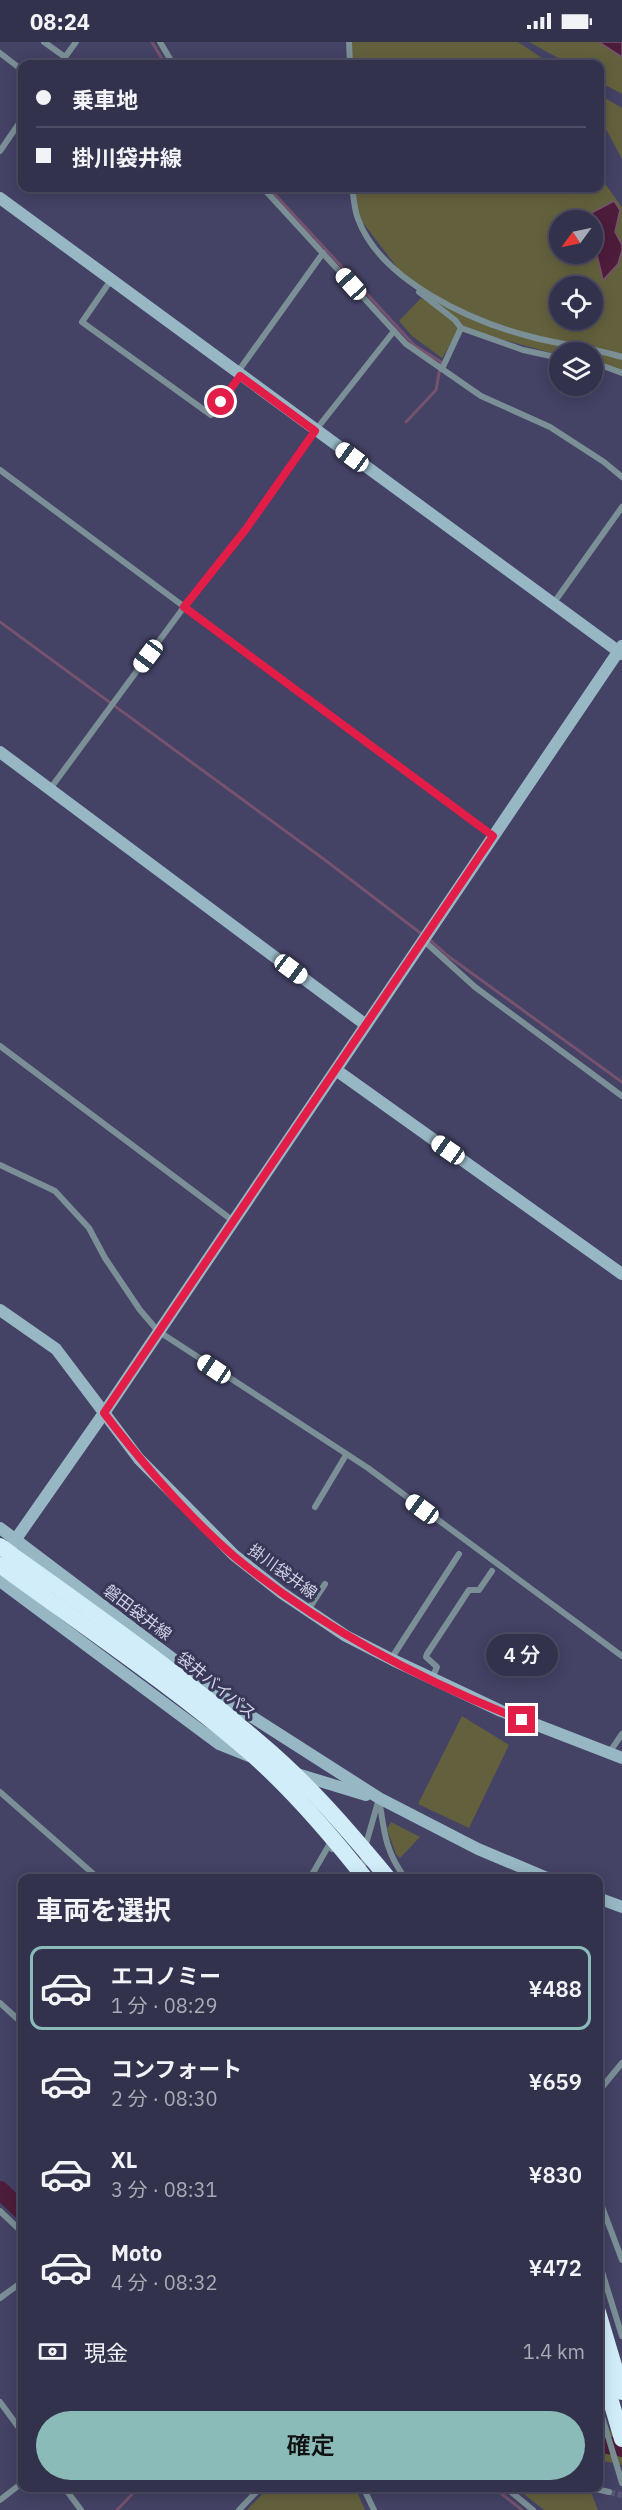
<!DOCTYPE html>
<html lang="ja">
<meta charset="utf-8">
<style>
:root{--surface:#33324c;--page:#3b3a53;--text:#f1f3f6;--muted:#a9aab5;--line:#4e4d64;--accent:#8bbbb9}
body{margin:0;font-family:"IBM Plex Sans","Noto Sans JP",sans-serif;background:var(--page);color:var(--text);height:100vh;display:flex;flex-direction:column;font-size:22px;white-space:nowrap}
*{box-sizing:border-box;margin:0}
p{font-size:20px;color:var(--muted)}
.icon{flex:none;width:33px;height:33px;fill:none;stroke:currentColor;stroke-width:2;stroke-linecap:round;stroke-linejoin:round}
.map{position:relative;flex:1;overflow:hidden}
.panel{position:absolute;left:18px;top:1832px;width:585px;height:618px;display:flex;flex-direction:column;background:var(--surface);border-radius:12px;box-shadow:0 3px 15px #0003,0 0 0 2px var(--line)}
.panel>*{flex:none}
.banner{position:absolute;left:18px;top:18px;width:586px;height:132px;border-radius:12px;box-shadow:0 3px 15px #0003,0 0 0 2px var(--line);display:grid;align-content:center;height:132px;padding:0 18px;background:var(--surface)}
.needle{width:39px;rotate:237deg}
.tools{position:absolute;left:549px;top:168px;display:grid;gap:12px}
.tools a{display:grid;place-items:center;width:54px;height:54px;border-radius:50%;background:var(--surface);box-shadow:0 3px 15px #0003,0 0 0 2px var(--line);font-size:30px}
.end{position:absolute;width:27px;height:27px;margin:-14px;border:8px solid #e11d48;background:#fff;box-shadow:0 0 0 3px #fff}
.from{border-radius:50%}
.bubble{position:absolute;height:42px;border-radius:21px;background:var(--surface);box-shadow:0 3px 15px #0003,0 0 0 2px var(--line);font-size:20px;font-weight:600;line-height:42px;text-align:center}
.car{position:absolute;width:18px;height:36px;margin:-18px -9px;border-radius:8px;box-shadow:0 0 4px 2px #0007;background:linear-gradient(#fff 24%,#345 0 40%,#fff 0 76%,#345 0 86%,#fff 0)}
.banner b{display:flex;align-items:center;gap:21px;height:57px;font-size:22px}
.banner b+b{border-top:2px solid var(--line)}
.banner i{width:15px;height:15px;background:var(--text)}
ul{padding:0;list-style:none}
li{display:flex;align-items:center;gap:18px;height:84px;margin:0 12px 9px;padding:0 6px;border:3px solid transparent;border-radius:12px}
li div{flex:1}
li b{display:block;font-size:22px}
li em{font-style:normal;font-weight:600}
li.active{border-color:var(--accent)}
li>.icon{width:54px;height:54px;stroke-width:1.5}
h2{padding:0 18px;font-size:27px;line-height:72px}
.pay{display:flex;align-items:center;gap:15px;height:66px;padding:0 18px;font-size:22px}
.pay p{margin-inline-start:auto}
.primary-button{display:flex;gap:12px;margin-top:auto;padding:12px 18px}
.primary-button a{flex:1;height:69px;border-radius:36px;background:var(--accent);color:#111;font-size:24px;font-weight:600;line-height:69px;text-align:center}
.status{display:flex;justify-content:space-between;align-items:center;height:42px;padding:0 30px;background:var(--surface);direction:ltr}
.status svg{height:16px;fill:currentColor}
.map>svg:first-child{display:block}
</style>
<div class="status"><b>08:24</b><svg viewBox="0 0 49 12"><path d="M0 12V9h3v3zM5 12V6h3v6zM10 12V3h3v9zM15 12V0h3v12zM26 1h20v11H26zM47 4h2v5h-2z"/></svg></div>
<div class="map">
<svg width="622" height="2468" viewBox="0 0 622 2468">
<rect width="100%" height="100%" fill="#444265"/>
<!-- green -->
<g fill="#63613d" fill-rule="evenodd">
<polygon points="347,0 518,0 551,22 347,22"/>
<polygon points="529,0 622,0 622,52 600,40 600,22 569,22"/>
<polygon points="600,53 622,66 622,117 600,76"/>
<path d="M 600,135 L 622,165 L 622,333 L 593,323 L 592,310 L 560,310 L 559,313 L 461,286 L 442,316 L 412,294 L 399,279 L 421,256 L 436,265 L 406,237 L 357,173 L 354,146 L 600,146 ZM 560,178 L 592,178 L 592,212 L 560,212 ZM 560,244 L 592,244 L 592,278 L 560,278 Z"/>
<polygon points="462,1674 509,1703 469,1786 418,1762"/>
<polygon points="391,1780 420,1795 400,1816 396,1812 387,1787"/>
<polygon points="598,2385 622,2391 622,2423 599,2418"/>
<polygon points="269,2445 355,2445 365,2468 247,2468"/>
<polygon points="515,2445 589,2445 598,2468 544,2468"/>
</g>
<!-- water -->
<g fill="#4d1c3a" stroke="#75526e" stroke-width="1.5">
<polygon points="599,0 622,0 622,15"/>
<polygon points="614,159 620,168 615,190 622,203 622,208 618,222 603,238 593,196 592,178 587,178 593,170"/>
</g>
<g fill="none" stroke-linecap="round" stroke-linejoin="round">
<!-- stream -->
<g stroke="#75526e" stroke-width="3">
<polyline points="152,0 165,22"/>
<polyline points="269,146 414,303 441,320 436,348 406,380"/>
<polyline points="0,580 325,818 423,893"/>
<polyline points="429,897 448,914 622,1040"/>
<polyline points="0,2154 4,2151"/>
<polyline points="493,2445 522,2468"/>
<polyline points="117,2468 139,2445"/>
</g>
<!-- river -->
<g stroke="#4d1c3a" stroke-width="18">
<polyline points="0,2148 22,2169"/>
<polyline points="598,2401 622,2406"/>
</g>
<!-- street-tunnel -->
<polyline stroke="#595778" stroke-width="6" stroke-dasharray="6 3" stroke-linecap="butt" points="609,2450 622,2453"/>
<!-- street -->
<g stroke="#7b8f97" stroke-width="6">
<polyline points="44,0 65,15"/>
<polyline points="160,0 173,22"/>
<polyline points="349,0 350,22"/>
<polyline points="0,11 22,28"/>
<polyline points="60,22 76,0"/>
<polyline points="0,109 22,77"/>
<polyline points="263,146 406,302 481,354 550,385 604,420 622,435"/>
<path d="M 352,146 C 354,156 354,167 358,177 C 381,239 472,280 532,295 C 562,303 593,306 622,315"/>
<polyline points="111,238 82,280 211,373 241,334"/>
<polyline points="419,250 455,278 461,286"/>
<polyline points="592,320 622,331"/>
<polyline points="442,327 461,286 523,308 560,316"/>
<polyline points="237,331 323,211"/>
<polyline points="0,428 493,794"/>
<polyline points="553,562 622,465"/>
<polyline points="50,747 184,565 246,487 315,389 394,289"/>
<polyline points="423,898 475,945 622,1054"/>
<polyline points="0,1004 232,1178"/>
<polyline points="0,1123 55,1149 89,1186 105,1216 140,1268 158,1289 368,1426 622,1614"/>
<polyline points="315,1465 346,1413"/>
<polyline points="308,1568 325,1542"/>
<polyline points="391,1617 459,1512"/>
<polyline points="432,1636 437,1625 426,1615 427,1612 469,1548 479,1548 492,1529"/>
<polyline points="609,1711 622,1692"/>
<polyline points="0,1750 98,1836"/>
<path d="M 379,1756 C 384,1789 385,1809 405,1836"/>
<polyline points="363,1829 364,1809 378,1760"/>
<polyline points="310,1836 329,1803 332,1807"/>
<polyline points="0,1961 22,1981"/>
<polyline points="598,2050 622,2021"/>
<polyline points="598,2154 622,2218"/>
<polyline points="0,2169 22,2190"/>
<polyline points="598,2217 622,2294"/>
<polyline points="0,2256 22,2240"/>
<polyline points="0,2360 22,2390"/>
<polyline points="598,2361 622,2441"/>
<polyline points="64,2445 81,2468"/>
<polyline points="363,2445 374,2468"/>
<polyline points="505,2445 533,2468"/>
<polyline points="596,2447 609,2450"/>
<polyline points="0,2458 22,2441"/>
<polyline points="239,2468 261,2445"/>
</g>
<!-- secondary -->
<g stroke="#97b7c4" stroke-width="12">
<polyline points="0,156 622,612"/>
<polyline points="0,710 366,983"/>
<polyline points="336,1028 622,1232"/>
<polyline points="0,1268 56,1307 139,1417 234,1513 282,1551 346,1594 393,1618 501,1669 622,1716"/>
<polyline points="0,1486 238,1666 379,1756 478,1807 547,1836"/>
<polyline points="4,1514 104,1371 622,604"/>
<polyline points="0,1539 219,1702 249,1714"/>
<polyline points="297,1732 366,1753"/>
<polyline points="598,1856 622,1865"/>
</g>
<!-- highway -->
<g stroke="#d0edf9" stroke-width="16">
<polyline points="598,2270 622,2350"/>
<polyline points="598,2315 622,2397"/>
</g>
<!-- highway-bridge -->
<g stroke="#d0edf9" stroke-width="16">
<path d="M 0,1504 C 88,1568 177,1629 259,1700 C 307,1740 348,1788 388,1836"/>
<path d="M 0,1523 C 83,1584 170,1642 248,1709 C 290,1745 331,1793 365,1836"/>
</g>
</g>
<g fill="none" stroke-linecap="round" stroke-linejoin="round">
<!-- route -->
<path stroke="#e11d48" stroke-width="8" d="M 221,360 L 240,334 L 315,389 L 246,487 L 184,565 L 493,794 L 104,1371 C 143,1422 186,1473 235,1515 C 320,1585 420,1638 522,1678"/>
</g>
<g text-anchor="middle" stroke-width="6" stroke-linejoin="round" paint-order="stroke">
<!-- street labels -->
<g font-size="16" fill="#d1d1e6" stroke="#393859">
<text transform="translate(283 1529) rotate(36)" y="6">掛川袋井線</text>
<text transform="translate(138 1570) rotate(37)" y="6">磐田袋井線</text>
<text transform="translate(217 1643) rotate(39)" y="6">袋井バイパス</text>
</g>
</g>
</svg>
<div class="tools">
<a><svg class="needle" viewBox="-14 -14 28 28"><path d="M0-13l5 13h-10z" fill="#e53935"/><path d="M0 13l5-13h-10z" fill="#a9aab5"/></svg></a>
<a><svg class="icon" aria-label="locate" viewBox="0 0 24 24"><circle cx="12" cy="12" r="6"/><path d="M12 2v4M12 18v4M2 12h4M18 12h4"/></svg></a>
<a><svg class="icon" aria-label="layers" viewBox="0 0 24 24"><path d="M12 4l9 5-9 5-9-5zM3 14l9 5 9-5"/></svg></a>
</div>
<i class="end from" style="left:221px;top:360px"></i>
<i class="end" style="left:522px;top:1678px"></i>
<div class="bubble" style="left:486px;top:1592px;width:72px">4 分</div>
<i class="car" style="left:351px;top:242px;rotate:318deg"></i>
<i class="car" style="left:352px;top:415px;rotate:306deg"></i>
<i class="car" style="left:148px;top:614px;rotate:217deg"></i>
<i class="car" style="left:291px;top:927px;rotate:127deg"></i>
<i class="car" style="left:448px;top:1108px;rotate:305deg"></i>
<i class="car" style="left:214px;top:1327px;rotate:304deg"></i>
<i class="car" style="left:422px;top:1467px;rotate:306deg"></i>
<div class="banner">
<b><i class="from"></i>乗車地</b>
<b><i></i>掛川袋井線</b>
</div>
<section class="panel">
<h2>車両を選択</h2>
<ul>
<li class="active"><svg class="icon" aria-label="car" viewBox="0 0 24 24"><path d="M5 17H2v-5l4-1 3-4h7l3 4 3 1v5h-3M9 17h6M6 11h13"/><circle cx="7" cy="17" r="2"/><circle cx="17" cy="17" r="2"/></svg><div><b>エコノミー</b><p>1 分 · 08:29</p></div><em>¥488</em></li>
<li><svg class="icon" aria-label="car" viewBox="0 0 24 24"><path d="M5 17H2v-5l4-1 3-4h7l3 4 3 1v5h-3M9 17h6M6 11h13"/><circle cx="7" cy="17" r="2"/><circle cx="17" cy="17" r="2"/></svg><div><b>コンフォート</b><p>2 分 · 08:30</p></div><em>¥659</em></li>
<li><svg class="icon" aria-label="car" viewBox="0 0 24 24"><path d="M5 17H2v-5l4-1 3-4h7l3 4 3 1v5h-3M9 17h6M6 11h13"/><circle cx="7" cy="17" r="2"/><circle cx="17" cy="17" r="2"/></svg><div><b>XL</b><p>3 分 · 08:31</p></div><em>¥830</em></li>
<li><svg class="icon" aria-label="car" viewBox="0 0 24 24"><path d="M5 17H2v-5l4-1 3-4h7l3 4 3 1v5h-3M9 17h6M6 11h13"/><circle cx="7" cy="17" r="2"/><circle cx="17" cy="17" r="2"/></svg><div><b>Moto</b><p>4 分 · 08:32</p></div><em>¥472</em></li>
</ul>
<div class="pay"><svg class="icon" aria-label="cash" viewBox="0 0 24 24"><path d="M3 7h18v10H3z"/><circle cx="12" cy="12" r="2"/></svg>現金<p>1.4 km</p></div>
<div class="primary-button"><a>確定</a></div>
</section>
</div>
